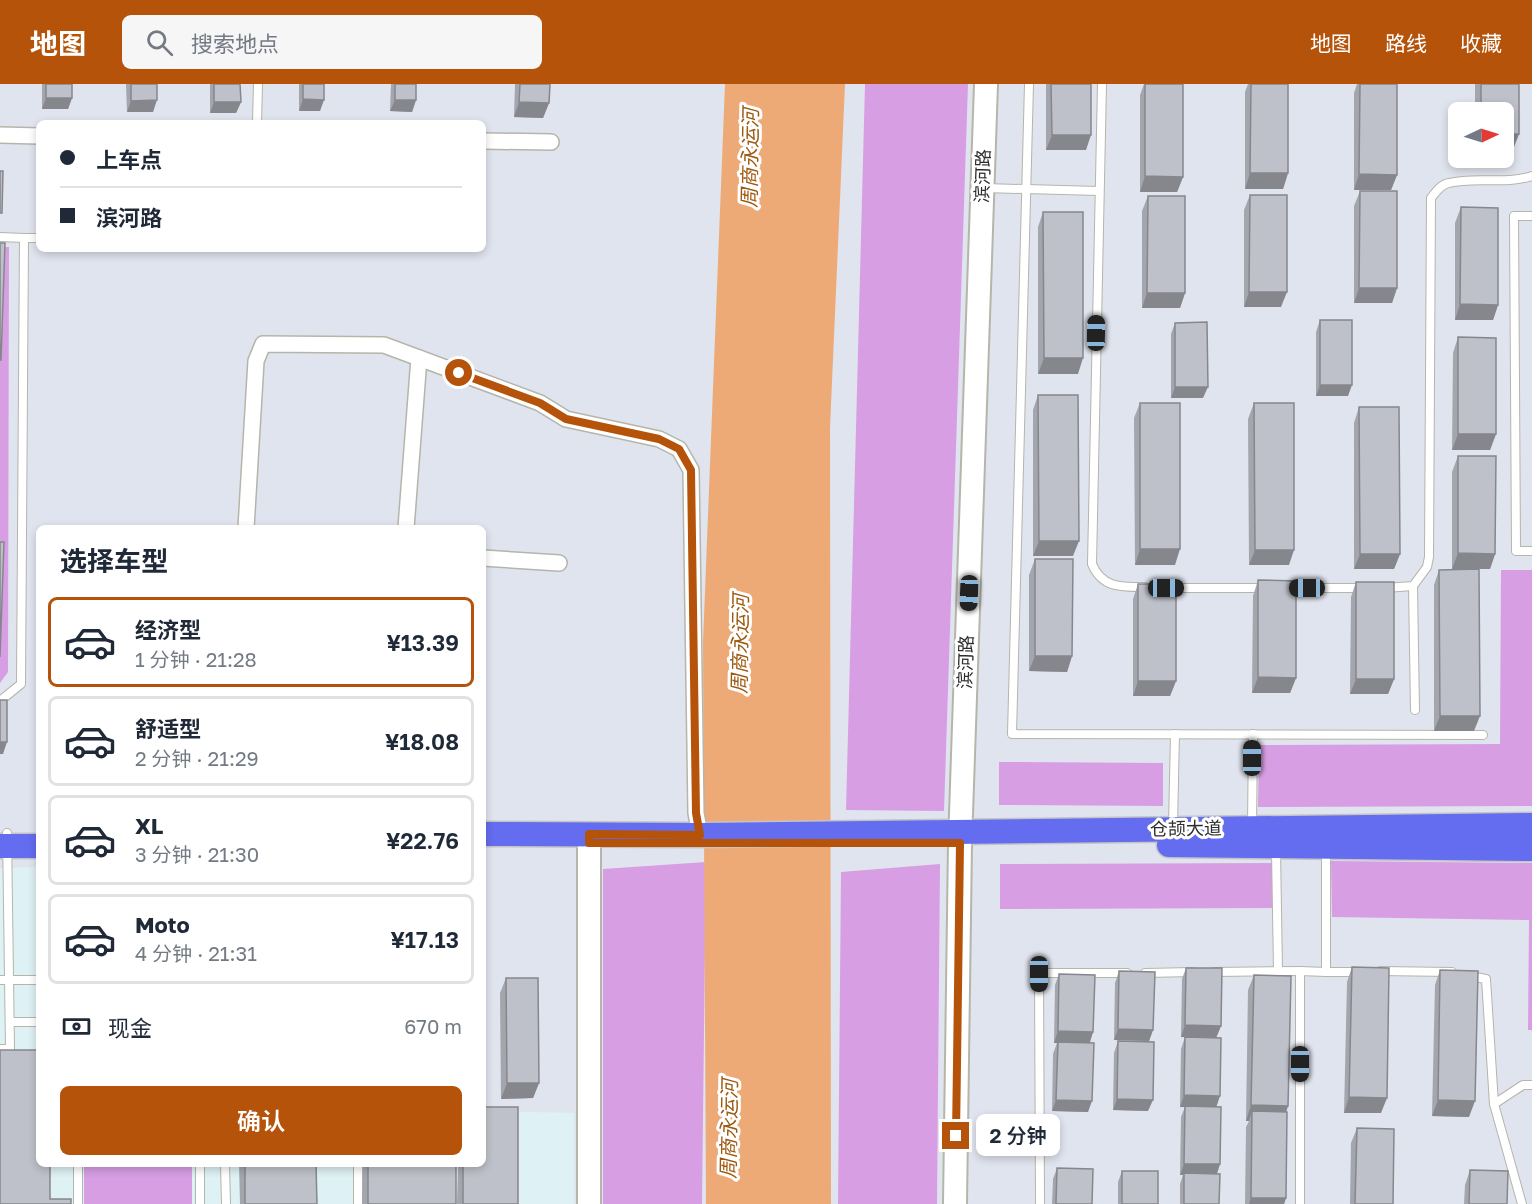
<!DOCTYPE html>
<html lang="zh">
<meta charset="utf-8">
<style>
:root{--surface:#fff;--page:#f6f6f7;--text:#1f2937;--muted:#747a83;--line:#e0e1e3;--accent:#b45309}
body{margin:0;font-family:"Golos Text","Noto Sans SC",sans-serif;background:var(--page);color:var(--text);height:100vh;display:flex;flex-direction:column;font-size:22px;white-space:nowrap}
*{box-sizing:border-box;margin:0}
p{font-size:20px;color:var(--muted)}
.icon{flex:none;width:33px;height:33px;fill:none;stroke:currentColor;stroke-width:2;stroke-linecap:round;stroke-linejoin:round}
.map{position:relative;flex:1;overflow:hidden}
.panel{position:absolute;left:36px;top:441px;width:450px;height:642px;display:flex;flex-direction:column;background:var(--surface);border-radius:9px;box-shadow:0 3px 9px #0003}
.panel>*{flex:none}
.banner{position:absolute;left:36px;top:36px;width:450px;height:132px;border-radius:9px;box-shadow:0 3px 9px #0003;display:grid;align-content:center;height:132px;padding:0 24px;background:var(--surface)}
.needle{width:39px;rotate:86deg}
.fabs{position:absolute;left:1448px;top:18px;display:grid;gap:12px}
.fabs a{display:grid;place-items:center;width:66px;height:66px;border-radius:9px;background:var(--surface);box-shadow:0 3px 9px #0003;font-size:30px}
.end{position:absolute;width:27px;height:27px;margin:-14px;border:8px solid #b45309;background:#fff;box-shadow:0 0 0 3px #fff}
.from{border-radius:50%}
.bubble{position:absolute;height:42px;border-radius:9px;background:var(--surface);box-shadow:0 3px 9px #0003;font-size:20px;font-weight:600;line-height:42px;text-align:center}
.car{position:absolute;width:18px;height:36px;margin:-18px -9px;border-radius:8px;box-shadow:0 0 4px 2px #0007;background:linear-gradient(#222 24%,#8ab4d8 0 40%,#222 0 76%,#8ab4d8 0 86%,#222 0)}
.banner b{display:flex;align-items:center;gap:21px;height:57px;font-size:22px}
.banner b+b{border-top:2px solid var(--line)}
.banner i{width:15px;height:15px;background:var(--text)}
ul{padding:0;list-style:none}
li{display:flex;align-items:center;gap:18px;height:90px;margin:0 12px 9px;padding:0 12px;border:3px solid var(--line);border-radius:9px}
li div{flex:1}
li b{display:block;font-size:22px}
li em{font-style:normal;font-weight:600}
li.active{border-color:var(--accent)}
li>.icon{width:54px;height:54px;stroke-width:1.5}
h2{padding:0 24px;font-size:27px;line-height:72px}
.pay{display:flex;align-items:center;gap:15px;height:66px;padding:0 24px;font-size:22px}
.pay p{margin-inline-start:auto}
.button{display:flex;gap:12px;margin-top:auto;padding:12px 24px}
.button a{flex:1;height:69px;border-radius:9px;background:var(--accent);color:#fff;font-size:24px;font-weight:600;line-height:69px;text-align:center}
header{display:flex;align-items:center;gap:36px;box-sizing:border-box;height:84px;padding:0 30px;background:var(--accent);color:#fff}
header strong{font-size:28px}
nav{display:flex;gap:33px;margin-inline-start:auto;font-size:21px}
.search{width:420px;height:54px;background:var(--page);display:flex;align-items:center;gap:15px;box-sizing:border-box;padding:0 21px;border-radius:9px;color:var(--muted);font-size:22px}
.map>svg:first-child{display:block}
</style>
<header>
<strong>地图</strong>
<div class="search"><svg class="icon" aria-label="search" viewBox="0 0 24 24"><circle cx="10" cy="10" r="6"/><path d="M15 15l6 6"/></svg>搜索地点</div>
<nav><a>地图</a><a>路线</a><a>收藏</a></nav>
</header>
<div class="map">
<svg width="1532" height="1120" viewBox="0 0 1532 1120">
<rect width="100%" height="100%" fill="#e0e4ee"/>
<!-- medical -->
<polygon fill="#def1f4" points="39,783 39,1080 483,1080 483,1027 574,1029 574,1120 0,1120 0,784"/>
<!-- green -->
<g fill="#d79ee3">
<polygon points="865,0 968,0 944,727 846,726"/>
<polygon points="0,163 9,163 8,588 0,599"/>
<polygon points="1501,486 1532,486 1532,722 1258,723 1259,661 1500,660"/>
<polygon points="999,678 1163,679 1163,722 999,721"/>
<polygon points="1331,777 1532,779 1532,946 1528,946 1529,836 1332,833"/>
<polygon points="706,778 702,1120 603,1120 603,785"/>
<polygon points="1272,779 1272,824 1000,825 1000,780"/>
<polygon points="940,780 937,1120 838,1120 841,788"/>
<rect x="84" y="1080" width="108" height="40"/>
</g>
<!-- water -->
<polygon fill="#edaa76" points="725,0 845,0 830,344 831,1120 706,1120 703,558"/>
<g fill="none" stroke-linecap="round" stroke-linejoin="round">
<defs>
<g id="lane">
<polyline points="1029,0 1012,650 1483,651"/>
<path d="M 1102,0 L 1092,480 C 1102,504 1121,503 1145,503"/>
<polyline points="257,39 258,0"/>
<polyline points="984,104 1099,107"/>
<polyline points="1532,132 1514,132 1516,467 1532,467"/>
<polyline points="0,153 24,154 21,600 0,617"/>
<polyline points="24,154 39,154"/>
<polyline points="1413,502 1415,626"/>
<polyline points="1166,504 1265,504"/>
<polyline points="1286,504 1364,504"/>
<path d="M 1385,504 L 1413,502 L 1427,483 L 1429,473 L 1431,114 C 1436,108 1441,100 1449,99 C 1476,92 1505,101 1532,92"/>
<polyline points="1173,742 1175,650"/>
<polyline points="1252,743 1253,650"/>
<polyline points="1276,767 1278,887"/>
<polyline points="1380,887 1452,888"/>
<polyline points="1214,888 1300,887"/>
<polyline points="1326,888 1359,888"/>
<polyline points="1145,889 1193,888"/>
<polyline points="1469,892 1486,895 1494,1020"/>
<polyline points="0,896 39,896"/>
<polyline points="10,938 39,938"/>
<polyline points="0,965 10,965 7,749"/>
<polyline points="200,1080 200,1120"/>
<polyline points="225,1080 226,1120"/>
<polyline points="78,1120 78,1080"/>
<polyline points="358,1120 358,1080"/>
<polyline points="1040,1120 1039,889 1127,889"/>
<polyline points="1300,1120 1300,887 1326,888 1326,765"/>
<polyline points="1522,1120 1494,1020 1523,1001 1532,1001"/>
</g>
<g id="street">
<polyline points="0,51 39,52"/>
<polyline points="483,57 551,58"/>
<polyline points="246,444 256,277 263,260 384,261 540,319 566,335 659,355 679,365 691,386 696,729 700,751"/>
<polyline points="406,444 419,274"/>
<polyline points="483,474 559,479"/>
</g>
<g id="secondary">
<polyline points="589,750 589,1120"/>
<polyline points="955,1120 960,759 986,0"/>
</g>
<g id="primary">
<polyline points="483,750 700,751 1532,741"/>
<polyline points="1169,761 1532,765"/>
<polyline points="0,762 39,762"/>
</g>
</defs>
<!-- lane casing -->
<use href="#lane" stroke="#b5b5a9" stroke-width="10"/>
<!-- street casing -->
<use href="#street" stroke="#b5b5a9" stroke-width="18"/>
<!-- secondary casing -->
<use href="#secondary" stroke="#b5b5a9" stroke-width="26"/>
<!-- primary casing -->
<use href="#primary" stroke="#c4c4c4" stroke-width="27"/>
<!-- lane -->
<use href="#lane" stroke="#fff" stroke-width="8"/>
<!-- street -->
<use href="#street" stroke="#fff" stroke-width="15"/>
<!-- secondary -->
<use href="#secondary" stroke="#fff" stroke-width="22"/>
<!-- primary -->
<use href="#primary" stroke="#646cef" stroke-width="24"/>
</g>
<!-- wall -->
<g fill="#a4a6ae">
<polygon points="42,0 72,0 72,14 68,25 42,25"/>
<polygon points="126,0 157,0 153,28 127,28"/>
<polygon points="210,0 240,0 241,18 236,29 210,29"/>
<polygon points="299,0 324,0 320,27 299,27"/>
<polygon points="391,0 416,0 416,16 412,28 390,27"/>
<polygon points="515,0 550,0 549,19 543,34 514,33"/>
<polygon points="1046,0 1091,0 1086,66 1046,66"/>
<polygon points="1144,0 1183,0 1183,93 1177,108 1140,108 1140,11"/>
<polygon points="1248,0 1288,0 1288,89 1283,105 1245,105 1245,8"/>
<polygon points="1357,0 1397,0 1397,91 1391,106 1354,106 1354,9"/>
<polygon points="1475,0 1519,0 1519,50 1513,65 1503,65 1503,28 1475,28"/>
<polygon points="1360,107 1397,204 1392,219 1354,219 1354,122"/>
<polygon points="1250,111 1281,223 1244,223 1244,126"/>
<polygon points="1148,112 1185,209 1180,224 1142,224 1142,127"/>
<polygon points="1461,123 1498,221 1493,236 1455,236 1455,139"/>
<polygon points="1043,128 1078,290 1038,290 1038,143"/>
<polygon points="1320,236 1348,312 1316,312 1316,248"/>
<polygon points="1175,239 1203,314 1171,314 1171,250"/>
<polygon points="1458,253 1496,350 1490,366 1452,366 1453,269"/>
<polygon points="1038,311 1073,472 1033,472 1033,326"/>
<polygon points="1140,319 1175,481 1135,481 1134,334"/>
<polygon points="1254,319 1289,481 1249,481 1248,335"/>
<polygon points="1359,323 1400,470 1394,485 1354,485 1354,339"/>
<polygon points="1458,372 1495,470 1490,485 1452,485 1452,388"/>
<polygon points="1035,475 1072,572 1067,588 1029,587 1029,491"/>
<polygon points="1439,486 1474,647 1434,647 1434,501"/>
<polygon points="1258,496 1296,594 1290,609 1252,609 1253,512"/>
<polygon points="1356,498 1394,595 1388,610 1350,610 1351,513"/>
<polygon points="1138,500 1176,597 1170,612 1133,612 1133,515"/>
<polygon points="1352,883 1381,1029 1344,1029 1347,898"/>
<polygon points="1186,884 1221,942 1216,954 1181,953 1182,895"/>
<polygon points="1440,886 1469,1033 1432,1032 1435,901"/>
<polygon points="1119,887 1153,946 1149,957 1114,956 1115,899"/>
<polygon points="1059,890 1093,948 1090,959 1088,1028 1052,1027 1053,970 1057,959 1054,959 1055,901"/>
<polygon points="1254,891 1288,1022 1286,1028 1286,1114 1284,1120 1245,1120 1246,1043 1249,1037 1246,1037 1248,906"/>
<polygon points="506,894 539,999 533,1014 501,1015 500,909"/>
<polygon points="1185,953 1216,1023 1220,1080 1217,1090 1219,1120 1180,1120 1180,1100 1183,1091 1180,1091 1181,1033 1185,1023 1180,1023 1181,965"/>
<polygon points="1118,957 1148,1027 1113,1026 1114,969"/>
<polygon points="1357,1044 1393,1120 1350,1120 1351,1059"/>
<polygon points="239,1080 316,1080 317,1120 240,1120"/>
<polygon points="363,1080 456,1080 456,1120 362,1120"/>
<polygon points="458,1080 483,1080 518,1120 457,1120"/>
<polygon points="1057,1084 1092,1120 1052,1120 1053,1095"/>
<polygon points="1470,1086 1507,1120 1464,1120 1465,1101"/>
<polygon points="1122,1087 1158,1120 1118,1120 1118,1098"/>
</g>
<!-- shaded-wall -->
<g fill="#86878d">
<polygon points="46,14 72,14 68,25 42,25"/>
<polygon points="303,15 324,16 320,27 299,27"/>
<polygon points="157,16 153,28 127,28 131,17"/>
<polygon points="395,16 416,16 412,28 390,27"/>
<polygon points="214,18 241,18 236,29 210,29"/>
<polygon points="519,18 549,19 543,34 514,33"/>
<polygon points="1503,50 1519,50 1513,65 1503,65"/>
<polygon points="1052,51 1091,51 1086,66 1046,66"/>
<polygon points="1250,89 1288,89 1283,105 1245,105"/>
<polygon points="1359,90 1397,91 1391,106 1354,106"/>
<polygon points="1145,92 1183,93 1177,108 1140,108"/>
<polygon points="1359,204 1397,204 1392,219 1354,219"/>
<polygon points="1249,208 1287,208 1281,223 1244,223"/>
<polygon points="1147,209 1185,209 1180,224 1142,224"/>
<polygon points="1460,220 1498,221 1493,236 1455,236"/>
<polygon points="1044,274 1083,274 1078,290 1038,290"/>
<polygon points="1320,301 1352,301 1348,312 1316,312"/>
<polygon points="1175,303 1208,303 1203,314 1171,314"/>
<polygon points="1458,350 1496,350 1490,366 1452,366"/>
<polygon points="1039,457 1079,457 1073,472 1033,472"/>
<polygon points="1140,465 1180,465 1175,481 1135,481"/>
<polygon points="1255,466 1294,466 1289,481 1249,481"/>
<polygon points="1458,469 1495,470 1490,485 1452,485"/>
<polygon points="1360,470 1400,470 1394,485 1354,485"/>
<polygon points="1035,572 1072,572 1067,588 1029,587"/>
<polygon points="1258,593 1296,594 1290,609 1252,609"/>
<polygon points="1356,595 1394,595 1388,610 1350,610"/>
<polygon points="1138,597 1176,597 1170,612 1133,612"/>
<polygon points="1440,632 1480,632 1474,647 1434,647"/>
<polygon points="0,658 7,658 3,670 0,670"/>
<polygon points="1185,941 1221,942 1216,954 1181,953"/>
<polygon points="1118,945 1153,946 1149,957 1114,956"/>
<polygon points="1058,947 1093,948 1089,960 1054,959"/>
<polygon points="507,999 539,999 533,1014 501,1015"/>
<polygon points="1184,1011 1220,1012 1216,1024 1180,1023"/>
<polygon points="1349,1013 1387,1014 1381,1029 1344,1029"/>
<polygon points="1117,1015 1153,1016 1148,1027 1113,1026"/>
<polygon points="1056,1016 1092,1017 1088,1028 1052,1027"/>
<polygon points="1438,1016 1475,1017 1469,1033 1432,1032"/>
<polygon points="1251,1021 1288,1022 1283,1037 1252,1027 1249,1037 1246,1037"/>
<polygon points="1184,1080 1220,1080 1216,1092 1184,1089 1183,1091 1180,1091"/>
<polygon points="1251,1114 1286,1114 1284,1120 1249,1120"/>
</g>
<!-- building -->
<g fill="#bfc1ca" stroke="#86878d" stroke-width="1.5">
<rect x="46" y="0" width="26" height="14"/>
<polygon points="131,0 157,0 157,16 131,17"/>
<polygon points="214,0 240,0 241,18 214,18"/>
<polygon points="303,0 324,0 324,16 303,15"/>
<rect x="395" y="0" width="21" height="16"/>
<polygon points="520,0 550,0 549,19 519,18"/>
<polygon points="1051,0 1091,0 1091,51 1052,51"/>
<polygon points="1145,0 1183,0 1183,93 1145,92"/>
<polygon points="1251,0 1288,0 1288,89 1250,89"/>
<polygon points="1360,0 1397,0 1397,91 1359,90"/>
<polygon points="1481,0 1519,0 1519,50 1503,50 1503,28 1481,28"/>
<polygon points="0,87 3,87 2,129 0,129"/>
<polygon points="1360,107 1397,107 1397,204 1359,204"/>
<polygon points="1250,111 1287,111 1287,208 1249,208"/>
<polygon points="1148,112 1185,112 1185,209 1147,209"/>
<polygon points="1461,123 1498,124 1498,221 1460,220"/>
<polygon points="1043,128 1083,128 1083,274 1044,274"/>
<polygon points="0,159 5,159 1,276 0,276"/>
<rect x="1320" y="236" width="32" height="65"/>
<polygon points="1207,238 1208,303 1175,303 1175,239"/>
<polygon points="1458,253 1496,254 1496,350 1458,350"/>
<polygon points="1038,311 1078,311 1079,457 1039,457"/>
<rect x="1140" y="319" width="40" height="146"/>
<polygon points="1254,319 1294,319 1294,466 1255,466"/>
<polygon points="1359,323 1399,323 1400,470 1360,470"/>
<polygon points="1458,372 1496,372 1495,470 1458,469"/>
<polygon points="0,458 4,458 0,573"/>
<polygon points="1035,475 1073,475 1072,572 1035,572"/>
<polygon points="1479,485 1480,632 1440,632 1439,486"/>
<polygon points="1258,496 1296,497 1296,594 1258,593"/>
<rect x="1356" y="498" width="38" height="97"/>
<rect x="1138" y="500" width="38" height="97"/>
<rect x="0" y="616" width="7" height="42"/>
<polygon points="1352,883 1389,884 1387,1014 1349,1013"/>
<polygon points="1186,884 1222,884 1221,942 1185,941"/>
<polygon points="1440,886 1478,887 1475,1017 1438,1016"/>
<polygon points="1119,887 1155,888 1153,946 1118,945"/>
<polygon points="1059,890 1095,891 1093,948 1058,947"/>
<polygon points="1254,891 1291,892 1288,1022 1251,1021"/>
<polygon points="506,894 538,894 539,999 507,999"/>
<polygon points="1185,953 1221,954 1220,1012 1184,1011"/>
<polygon points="1118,957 1154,958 1153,1016 1117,1015"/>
<polygon points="1058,958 1094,959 1092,1017 1056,1016"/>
<polygon points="0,966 39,966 39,1080 50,1080 50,1115 71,1115 71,1120 0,1120"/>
<polygon points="1185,1022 1221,1023 1220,1080 1184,1080"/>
<polygon points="483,1023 518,1023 518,1120 463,1120 463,1080 483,1080"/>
<polygon points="1252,1027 1287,1028 1286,1114 1251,1114"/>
<polygon points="1357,1044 1394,1045 1393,1120 1355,1120"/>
<polygon points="245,1080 316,1080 317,1120 245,1120"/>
<rect x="368" y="1080" width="88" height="40"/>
<polygon points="1057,1084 1093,1085 1092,1120 1056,1120"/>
<polygon points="1470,1086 1508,1087 1507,1120 1469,1120"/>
<rect x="1122" y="1087" width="36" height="33"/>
<polygon points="1184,1089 1220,1090 1219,1120 1184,1120"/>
</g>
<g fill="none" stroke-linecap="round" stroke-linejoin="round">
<!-- route -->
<polyline stroke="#b45309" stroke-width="8" points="459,289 540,319 566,335 659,355 679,365 691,386 696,729 700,751 589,750 589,759 960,759 956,1052"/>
</g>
<g text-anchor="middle" stroke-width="6" stroke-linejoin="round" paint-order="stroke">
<!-- street labels -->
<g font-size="18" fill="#2d2d2d" stroke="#fff">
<text transform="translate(983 92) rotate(-88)" y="6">滨河路</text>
<text transform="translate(966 578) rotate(-88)" y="6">滨河路</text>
<text transform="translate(1186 745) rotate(-1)" y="6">仓颉大道</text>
</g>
<!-- water labels -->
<g font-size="20" font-style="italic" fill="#9e5910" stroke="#fff">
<text transform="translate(750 74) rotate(-89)" y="7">周商永运河</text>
<text transform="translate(740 560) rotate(-89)" y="7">周商永运河</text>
<text transform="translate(729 1045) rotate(-89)" y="7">周商永运河</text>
</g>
</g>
</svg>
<div class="fabs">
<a><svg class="needle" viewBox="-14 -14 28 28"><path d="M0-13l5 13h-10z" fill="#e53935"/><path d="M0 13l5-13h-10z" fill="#747a83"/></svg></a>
</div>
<i class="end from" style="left:459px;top:289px"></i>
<i class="end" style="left:956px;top:1052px"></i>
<div class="bubble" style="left:976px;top:1030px;width:84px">2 分钟</div>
<i class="car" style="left:1096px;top:249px;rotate:1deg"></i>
<i class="car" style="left:1166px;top:504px;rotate:90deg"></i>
<i class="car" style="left:1307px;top:504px;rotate:270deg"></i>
<i class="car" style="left:969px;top:509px;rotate:182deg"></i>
<i class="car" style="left:1252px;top:674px;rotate:0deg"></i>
<i class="car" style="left:1039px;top:890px;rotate:180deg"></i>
<i class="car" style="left:1300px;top:980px;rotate:180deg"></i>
<div class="banner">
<b><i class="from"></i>上车点</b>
<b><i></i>滨河路</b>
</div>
<section class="panel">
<h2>选择车型</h2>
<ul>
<li class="active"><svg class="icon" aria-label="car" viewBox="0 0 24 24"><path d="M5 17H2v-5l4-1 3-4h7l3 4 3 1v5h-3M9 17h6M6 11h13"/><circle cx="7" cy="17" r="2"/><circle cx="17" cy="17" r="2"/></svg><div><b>经济型</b><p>1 分钟 · 21:28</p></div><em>¥13.39</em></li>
<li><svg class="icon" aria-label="car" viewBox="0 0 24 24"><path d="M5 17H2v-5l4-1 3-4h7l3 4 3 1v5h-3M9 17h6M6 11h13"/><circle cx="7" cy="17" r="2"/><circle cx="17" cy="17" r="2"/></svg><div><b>舒适型</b><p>2 分钟 · 21:29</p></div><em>¥18.08</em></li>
<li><svg class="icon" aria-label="car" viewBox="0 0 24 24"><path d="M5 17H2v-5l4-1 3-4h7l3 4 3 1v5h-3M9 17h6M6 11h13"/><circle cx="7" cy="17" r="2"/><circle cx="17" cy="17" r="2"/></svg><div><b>XL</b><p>3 分钟 · 21:30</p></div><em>¥22.76</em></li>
<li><svg class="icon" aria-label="car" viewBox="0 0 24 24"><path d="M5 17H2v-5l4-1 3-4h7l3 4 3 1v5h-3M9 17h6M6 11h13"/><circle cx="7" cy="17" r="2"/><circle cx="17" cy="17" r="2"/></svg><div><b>Moto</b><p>4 分钟 · 21:31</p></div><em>¥17.13</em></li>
</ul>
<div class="pay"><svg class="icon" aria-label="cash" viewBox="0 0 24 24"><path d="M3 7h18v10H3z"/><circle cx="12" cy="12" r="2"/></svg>现金<p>670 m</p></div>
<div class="button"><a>确认</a></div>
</section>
</div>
